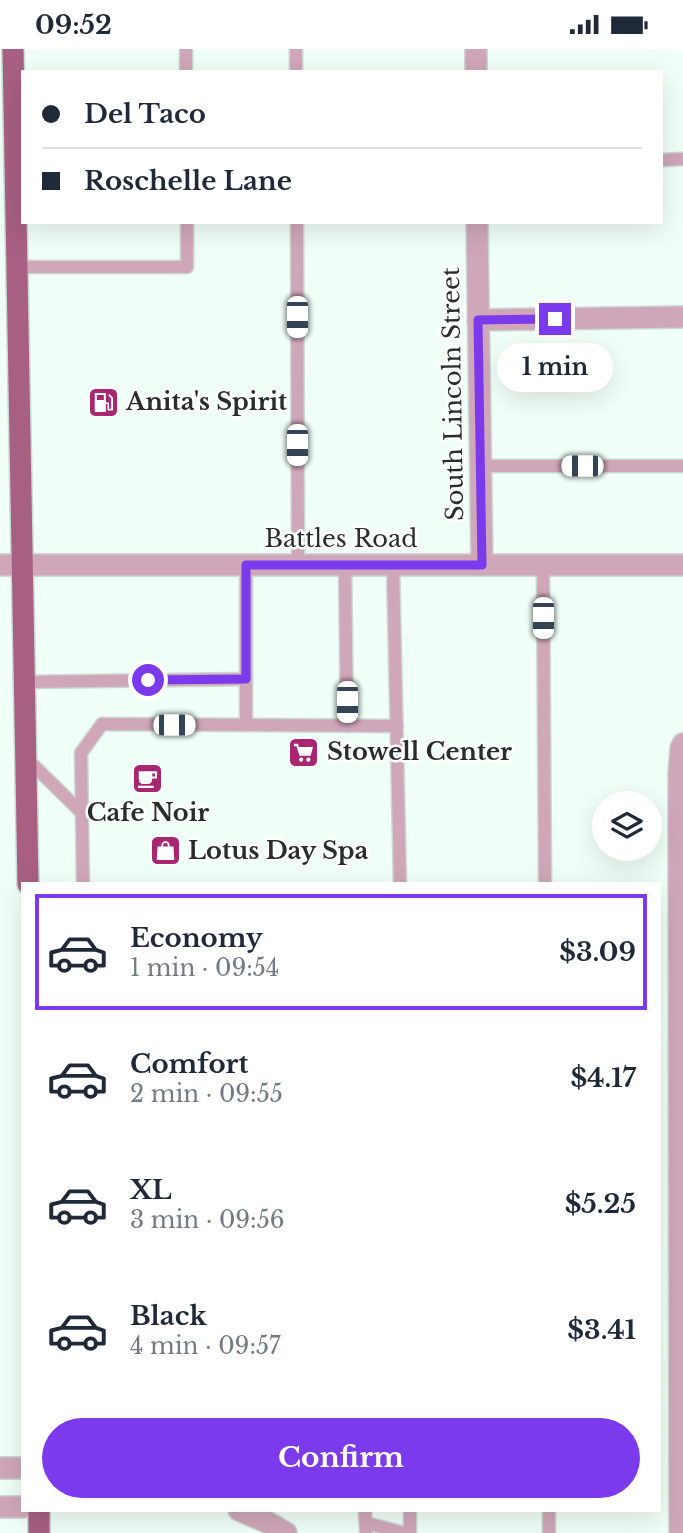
<!DOCTYPE html>
<meta charset="utf-8">
<style>
:root{--surface:#fff;--page:#f2f2f3;--text:#1f2937;--muted:#747a83;--line:#e0e1e3;--accent:#7c3aed}
body{margin:0;font-family:"Libre Baskerville",serif;background:var(--page);color:var(--text);height:100vh;display:flex;flex-direction:column;font-size:26px;white-space:nowrap}
*{box-sizing:border-box;margin:0}
p{font-size:23px;color:var(--muted)}
.icon{flex:none;width:38px;height:38px;fill:none;stroke:currentColor;stroke-width:2;stroke-linecap:round;stroke-linejoin:round}
.map{position:relative;flex:1;overflow:hidden}
.details{position:absolute;left:21px;top:833px;width:640px;height:630px;display:flex;flex-direction:column;background:var(--surface);border-radius:0px;box-shadow:0 7px 28px #0002}
.details>*{flex:none}
.hud{position:absolute;left:21px;top:21px;width:642px;height:154px;border-radius:0px;box-shadow:0 7px 28px #0002;display:grid;align-content:center;height:154px;padding:0 21px;background:var(--surface)}
.tools{position:absolute;left:592px;top:742px;display:grid;gap:14px}
.tools a{display:grid;place-items:center;width:70px;height:70px;border-radius:50%;background:var(--surface);box-shadow:0 7px 28px #0002;font-size:35px}
.end{position:absolute;width:32px;height:32px;margin:-16px;border:9px solid #7c3aed;background:#fff;box-shadow:0 0 0 4px #fff}
.from{border-radius:50%}
.bubble{position:absolute;height:49px;border-radius:24px;background:var(--surface);box-shadow:0 7px 28px #0002;font-size:23px;font-weight:700;line-height:49px;text-align:center}
.car{position:absolute;width:21px;height:42px;margin:-21px -10px;border-radius:9px;box-shadow:0 0 5px 2px #0007;background:linear-gradient(#fff 24%,#345 0 40%,#fff 0 76%,#345 0 86%,#fff 0)}
.hud b{display:flex;align-items:center;gap:24px;height:66px;font-size:26px}
.hud b+b{border-top:2px solid var(--line)}
.hud i{width:18px;height:18px;background:var(--text)}
ul{padding:12px 0 0;list-style:none}
li{display:flex;align-items:center;gap:21px;height:116px;margin:0 14px 10px;padding:0 7px;border:4px solid transparent;border-radius:0px}
li div{flex:1}
li b{display:block;font-size:26px}
li em{font-style:normal;font-weight:700}
li.current{border-color:var(--accent)}
li>.icon{width:63px;height:63px;stroke-width:1.5}
.primary-button{display:flex;gap:14px;margin-top:auto;padding:14px 21px}
.primary-button a{flex:1;height:80px;border-radius:42px;background:var(--accent);color:#fff;font-size:28px;font-weight:700;line-height:80px;text-align:center}
.status{display:flex;justify-content:space-between;align-items:center;height:49px;padding:0 35px;background:var(--surface);direction:ltr}
.status svg{height:19px;fill:currentColor}
.map>svg:first-child{display:block}
</style>
<div class="status"><b>09:52</b><svg viewBox="0 0 49 12"><path d="M0 12V9h3v3zM5 12V6h3v6zM10 12V3h3v9zM15 12V0h3v12zM26 1h20v11H26zM47 4h2v5h-2z"/></svg></div>
<div class="map">
<svg width="683" height="1484" viewBox="0 0 683 1484">
<rect width="100%" height="100%" fill="#f0fff8"/>
<g fill="none" stroke-linecap="round" stroke-linejoin="round">
<defs>
<g id="service">
<polyline points="186,0 186,23"/>
<polyline points="296,0 296,23"/>
<polyline points="662,111 683,110"/>
<polyline points="297,173 298,516"/>
<polyline points="17,218 187,218 187,173"/>
<polyline points="480,417 683,417"/>
<polyline points="345,516 347,677"/>
<polyline points="393,516 400,835"/>
<polyline points="543,516 545,835"/>
<polyline points="24,633 246,630"/>
<polyline points="246,676 246,516"/>
<polyline points="25,708 82,764"/>
<polyline points="83,835 81,704 102,675 397,677"/>
<polyline points="365,1461 366,1484"/>
<polyline points="410,1461 410,1484"/>
<polyline points="549,1461 549,1484"/>
<polyline points="366,1474 404,1484"/>
</g>
<g id="minor">
<polyline points="476,0 476,23"/>
<polyline points="477,173 482,516"/>
<polyline points="478,271 683,268"/>
<polyline points="239,1461 269,1474 286,1484"/>
<polyline points="680,1484 679,724 681,699 683,695"/>
</g>
<g id="tertiary">
<polyline points="0,516 683,516"/>
<polyline points="0,1419 23,1419"/>
<polyline points="0,1458 23,1458"/>
</g>
<g id="primary">
<polyline points="13,0 28,835"/>
<polyline points="39,1484 39,1461"/>
</g>
</defs>
<!-- service casing -->
<use href="#service" stroke="#ccd9d3" stroke-width="15"/>
<!-- minor casing -->
<use href="#minor" stroke="#ccd9d3" stroke-width="24"/>
<!-- tertiary casing -->
<use href="#tertiary" stroke="#ccd9d3" stroke-width="24"/>
<!-- primary casing -->
<use href="#primary" stroke="#ccd9d3" stroke-width="24"/>
<!-- service -->
<use href="#service" stroke="#d0a7b9" stroke-width="12"/>
<!-- minor -->
<use href="#minor" stroke="#d0a7b9" stroke-width="21"/>
<!-- tertiary -->
<use href="#tertiary" stroke="#d0a7b9" stroke-width="21"/>
<!-- primary -->
<use href="#primary" stroke="#a76082" stroke-width="21"/>
</g>
<g fill="none" stroke-linecap="round" stroke-linejoin="round">
<!-- route -->
<polyline stroke="#7c3aed" stroke-width="9" points="148,631 246,630 246,516 482,516 478,271 555,270"/>
</g>
<!-- icons -->
<defs>
<symbol id="fuel-square" viewBox="-11 -11 22 22"><rect x="-9" y="-9" width="18" height="18" rx="4" fill="#a92672" stroke="#fff"/><path d="M-5.5-6h7V0h2V4h1.3V-2.5L3-4.5l.8-.8L6-3V5H2.5V1h-1V6h-7ZM-4.2-4.7v3.2H.2V-4.7Z" fill="#fff"/></symbol>
<symbol id="supermarket-square" viewBox="-11 -11 22 22"><rect x="-9" y="-9" width="18" height="18" rx="4" fill="#a92672" stroke="#fff"/><path d="M-6-5.5h2.5l.6 2H6L4.5 2H-2.5L-4.4-4H-6ZM-1.5 3.2a1.3 1.3 0 1 0 .1 0ZM3 3.2a1.3 1.3 0 1 0 .1 0Z" fill="#fff"/></symbol>
<symbol id="cafe-square" viewBox="-11 -11 22 22"><rect x="-9" y="-9" width="18" height="18" rx="4" fill="#a92672" stroke="#fff"/><path d="M-5.5-4.5H6V0H3Q3 3.5 0 3.5H-2.5Q-5.5 3.5-5.5 0ZM3-3.2v2h1.7v-2ZM-6 4.5H4V6H-6Z" fill="#fff"/></symbol>
<symbol id="shop-square" viewBox="-11 -11 22 22"><rect x="-9" y="-9" width="18" height="18" rx="4" fill="#a92672" stroke="#fff"/><path d="M-5-2.5h2.3a2.7 3.5 0 0 1 5.4 0H5L5.5 6h-11ZM-1.5-2.5h3a1.5 2.3 0 0 0-3 0Z" fill="#fff"/></symbol>
</defs>
<g fill-rule="evenodd">
<use href="#fuel-square" x="86" y="336" width="35" height="35"/>
<use href="#supermarket-square" x="286" y="686" width="35" height="35"/>
<use href="#cafe-square" x="130" y="712" width="35" height="35"/>
<use href="#shop-square" x="148" y="784" width="35" height="35"/>
</g>
<g text-anchor="middle" stroke-width="5" stroke-linejoin="round" paint-order="stroke">
<!-- street labels -->
<g font-size="24" fill="#272e2b" stroke="#fff">
<text transform="translate(453 345) rotate(-91)" y="8">South Lincoln Street</text>
<text x="341" y="498">Battles Road</text>
</g>
<!-- poi labels -->
<g font-size="24" font-weight="bold" fill="#272e2b" stroke="#fff" text-anchor="start">
<text x="126" y="361">Anita's Spirit</text>
<text x="327" y="711">Stowell Center</text>
<text x="148" y="772" text-anchor="middle">Cafe Noir</text>
<text x="188" y="810">Lotus Day Spa</text>
</g>
</g>
</svg>
<div class="tools">
<a><svg class="icon" aria-label="layers" viewBox="0 0 24 24"><path d="M12 4l9 5-9 5-9-5zM3 14l9 5 9-5"/></svg></a>
</div>
<i class="end from" style="left:148px;top:631px"></i>
<i class="end" style="left:555px;top:270px"></i>
<div class="bubble" style="left:497px;top:294px;width:116px">1 min</div>
<i class="car" style="left:297px;top:268px;rotate:180deg"></i>
<i class="car" style="left:297px;top:396px;rotate:180deg"></i>
<i class="car" style="left:582px;top:417px;rotate:270deg"></i>
<i class="car" style="left:543px;top:569px;rotate:180deg"></i>
<i class="car" style="left:347px;top:653px;rotate:180deg"></i>
<i class="car" style="left:174px;top:676px;rotate:90deg"></i>
<div class="hud">
<b><i class="from"></i>Del Taco</b>
<b><i></i>Roschelle Lane</b>
</div>
<section class="details">
<ul>
<li class="current"><svg class="icon" aria-label="car" viewBox="0 0 24 24"><path d="M5 17H2v-5l4-1 3-4h7l3 4 3 1v5h-3M9 17h6M6 11h13"/><circle cx="7" cy="17" r="2"/><circle cx="17" cy="17" r="2"/></svg><div><b>Economy</b><p>1 min · 09:54</p></div><em>$3.09</em></li>
<li><svg class="icon" aria-label="car" viewBox="0 0 24 24"><path d="M5 17H2v-5l4-1 3-4h7l3 4 3 1v5h-3M9 17h6M6 11h13"/><circle cx="7" cy="17" r="2"/><circle cx="17" cy="17" r="2"/></svg><div><b>Comfort</b><p>2 min · 09:55</p></div><em>$4.17</em></li>
<li><svg class="icon" aria-label="car" viewBox="0 0 24 24"><path d="M5 17H2v-5l4-1 3-4h7l3 4 3 1v5h-3M9 17h6M6 11h13"/><circle cx="7" cy="17" r="2"/><circle cx="17" cy="17" r="2"/></svg><div><b>XL</b><p>3 min · 09:56</p></div><em>$5.25</em></li>
<li><svg class="icon" aria-label="car" viewBox="0 0 24 24"><path d="M5 17H2v-5l4-1 3-4h7l3 4 3 1v5h-3M9 17h6M6 11h13"/><circle cx="7" cy="17" r="2"/><circle cx="17" cy="17" r="2"/></svg><div><b>Black</b><p>4 min · 09:57</p></div><em>$3.41</em></li>
</ul>
<div class="primary-button"><a>Confirm</a></div>
</section>
</div>
